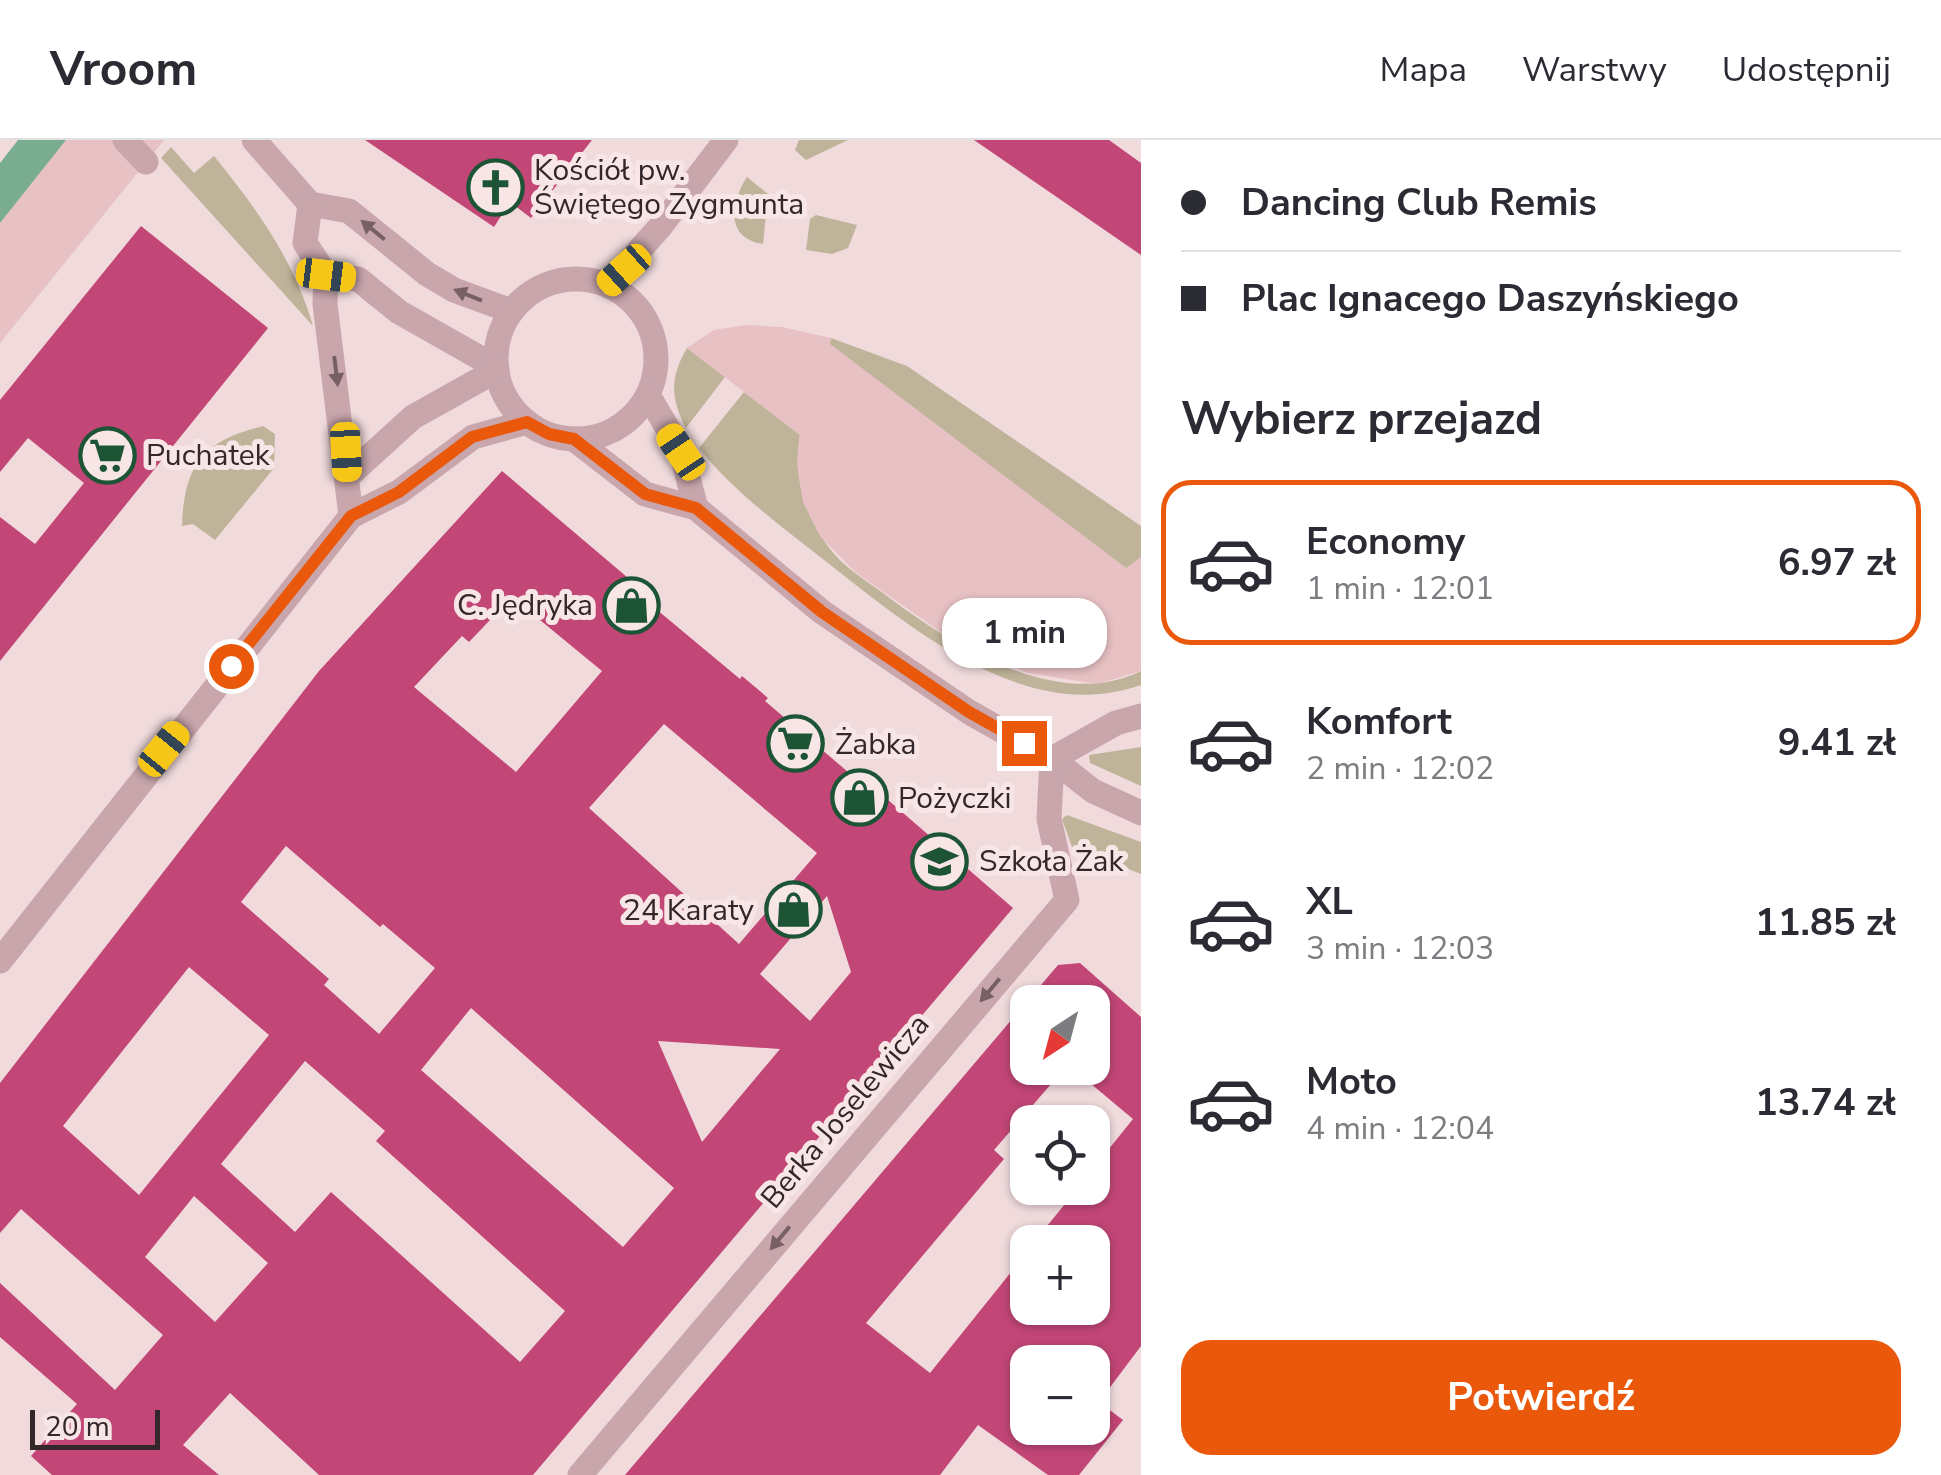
<!DOCTYPE html>
<html lang="pl">
<meta charset="utf-8">
<style>
:root{--surface:#fff;--page:#f7f7f7;--text:#2b2b33;--muted:#7c7c81;--line:#e1e1e2;--accent:#ea580c}
body{margin:0;font-family:"Nunito Sans",sans-serif;background:var(--page);color:var(--text);height:100vh;display:flex;flex-direction:column;font-size:38px;white-space:nowrap}
*{box-sizing:border-box;margin:0}
p{font-size:32px;color:var(--muted)}
.icon{flex:none;width:55px;height:55px;fill:none;stroke:currentColor;stroke-width:2;stroke-linecap:round;stroke-linejoin:round}
.map{position:relative;flex:1;overflow:hidden}
.drawer{display:flex;flex-direction:column;background:var(--surface);width:800px}
.drawer>*{flex:none}
.banner{display:grid;align-content:center;height:220px;padding:0 40px;background:var(--surface)}
.needle{width:65px;rotate:216deg}
.tools{position:absolute;left:1010px;top:845px;display:grid;gap:20px}
.tools a{display:grid;place-items:center;width:100px;height:100px;border-radius:20px;background:var(--surface);box-shadow:0 2px 8px #0004;font-size:50px}
.scale{position:absolute;left:30px;bottom:25px;width:130px;box-sizing:border-box;padding-left:10px;border:5px solid #34272b;border-top:0;font-size:28px;line-height:35px;white-space:nowrap;color:#34272b;-webkit-text-stroke:8px #f8e6e7;paint-order:stroke}
.end{position:absolute;width:45px;height:45px;margin:-22px;border:12px solid #ea580c;background:#fff;box-shadow:0 0 0 5px #fff}
.from{border-radius:50%}
.bubble{position:absolute;height:70px;border-radius:30px;background:var(--surface);box-shadow:0 2px 8px #0004;font-size:32px;font-weight:700;line-height:70px;text-align:center}
.car{position:absolute;width:30px;height:60px;margin:-30px -15px;border-radius:12px;box-shadow:0 0 8px 2px #0007;background:linear-gradient(#f5c518 24%,#345 0 40%,#f5c518 0 76%,#345 0 86%,#f5c518 0)}
.banner b{display:flex;align-items:center;gap:35px;height:95px;font-size:38px}
.banner b+b{border-top:2px solid var(--line)}
.banner i{width:25px;height:25px;background:var(--text)}
ul{padding:0;list-style:none}
li{display:flex;align-items:center;gap:30px;height:165px;margin:0 20px 15px;padding:0 20px;border:5px solid transparent;border-radius:30px}
li div{flex:1}
li b{display:block;font-size:38px}
li em{font-style:normal;font-weight:700}
li.on{border-color:var(--accent)}
li>.icon{width:90px;height:90px;stroke-width:1.5}
h2{padding:0 40px;font-size:45px;line-height:120px}
.primary-button{display:flex;gap:20px;margin-top:auto;padding:20px 40px}
.primary-button a{flex:1;height:115px;border-radius:30px;background:var(--accent);color:#fff;font-size:40px;font-weight:700;line-height:115px;text-align:center}
header{display:flex;align-items:center;gap:60px;box-sizing:border-box;height:140px;padding:0 50px;background:var(--surface);border-bottom:2px solid var(--line)}
header strong{font-size:48px}
nav{display:flex;gap:55px;margin-inline-start:auto;font-size:35px}
main{display:flex;flex:1;min-height:0}
.map>svg:first-child{display:block}
</style>
<header>
<strong>Vroom</strong>
<nav><a>Mapa</a><a>Warstwy</a><a>Udostępnij</a></nav>
</header>
<main>
<div class="map">
<svg width="1141" height="1335" viewBox="0 0 1141 1335">
<rect width="100%" height="100%" fill="#f0dadc"/>
<!-- green -->
<g fill="#bfb49a">
<polygon points="799,0 848,0 806,20 795,10"/>
<path d="M 171,7 L 194,33 L 214,16 C 257,69 294,120 313,186 L 161,18 Z"/>
<path d="M 747,37 L 768,54 L 763,104 C 724,98 731,61 747,37 Z"/>
<polygon points="816,75 857,85 848,108 832,114 806,110 810,79"/>
<polygon points="831,198 907,226 1141,386 1141,417 1127,429 829,204"/>
<path d="M 687,208 L 725,237 L 686,288 C 670,258 670,237 687,208 Z"/>
<path d="M 744,252 L 800,295 C 793,337 804,375 830,409 C 844,427 865,440 883,453 C 949,503 1056,573 1141,531 L 1141,545 C 1023,587 905,483 819,416 C 776,382 733,351 699,308 Z"/>
<path d="M 263,286 L 275,294 L 274,328 L 215,400 L 193,384 L 182,386 C 184,325 203,301 263,286 Z"/>
<polygon points="1141,607 1141,646 1090,623 1089,615"/>
<polygon points="1067,675 1141,702 1141,734 1072,707 1062,679"/>
</g>
<!-- plaza -->
<g fill="#e8c1c4">
<polygon points="66,0 164,0 0,203 0,83"/>
<polygon points="745,185 782,187 831,198 830,204 1126,428 1141,417 1141,531 1097,544 1028,533 955,502 855,432 820,396 803,362 797,323 800,295 687,208 714,190"/>
</g>
<!-- water -->
<polygon fill="#7aad8f" points="18,0 66,0 0,83 0,23"/>
<!-- building -->
<g fill="#c24676" fill-rule="evenodd">
<polygon points="365,0 592,0 531,78 510,62 494,87"/>
<polygon points="974,0 1109,0 1141,23 1141,115"/>
<polygon points="141,86 268,188 0,521 0,377 35,404 84,343 28,298 0,332 0,260"/>
<path d="M 502,331 L 654,460 L 650,464 L 740,539 L 742,536 L 768,558 L 765,561 L 855,638 L 858,634 L 1013,768 L 533,1335 L 319,1335 L 230,1253 L 183,1305 L 219,1335 L 52,1335 L 31,1316 L 77,1264 L 0,1197 L 0,1143 L 115,1250 L 163,1195 L 21,1069 L 0,1093 L 0,943 L 319,531 ZM 512,457 L 602,531 L 516,632 L 414,547 L 462,496 L 469,502 ZM 664,584 L 817,713 L 739,804 L 589,668 ZM 286,706 L 380,787 L 383,784 L 435,828 L 379,894 L 324,845 L 329,839 L 241,762 ZM 827,756 L 851,832 L 810,881 L 760,834 ZM 189,827 L 269,895 L 139,1055 L 63,986 ZM 471,868 L 674,1048 L 623,1107 L 421,930 ZM 658,901 L 780,909 L 702,1002 ZM 305,921 L 385,991 L 376,1001 L 565,1171 L 520,1222 L 331,1052 L 295,1092 L 221,1024 ZM 194,1056 L 268,1123 L 215,1182 L 145,1117 Z"/>
<path d="M 1080,823 L 1141,877 L 1141,1206 L 1099,1262 L 1123,1280 L 1079,1335 L 1048,1335 L 978,1285 L 940,1335 L 625,1335 L 1058,825 ZM 1028,862 L 1092,862 L 1092,928 L 1072,928 L 1133,979 L 1092,1030 L 1092,1048 L 1078,1048 L 1034,1102 L 1092,1102 L 1092,1168 L 1028,1168 L 1028,1111 L 930,1233 L 866,1183 L 1004,1019 L 994,1010 L 1065,928 L 1028,928 ZM 1028,1222 L 1092,1222 L 1092,1288 L 1028,1288 Z"/>
</g>
<g fill="none" stroke-linecap="round" stroke-linejoin="round">
<!-- pedestrian -->
<polyline stroke="#c8a6ac" stroke-width="25" points="125,0 146,22"/>
<!-- minor -->
<g stroke="#c8a6ac" stroke-width="25">
<polyline points="1052,619 1093,651 1141,673"/>
<polyline points="580,1335 1067,760 1049,679 1052,619"/>
</g>
<!-- tertiary -->
<g stroke="#c8a6ac" stroke-width="25">
<polyline points="254,0 310,64 349,71 427,134 454,150 511,171"/>
<polyline points="310,64 305,103 326,135"/>
<polyline points="326,135 325,164 351,376"/>
<polyline points="326,135 358,139 399,172 496,227"/>
<circle cx="576" cy="219" r="80"/>
<polyline points="608,145 660,87 726,0"/>
<polyline points="648,255 681,311 696,368"/>
<polyline points="574,299 645,354 696,368 822,472 969,572 1052,619 1116,583 1141,576"/>
<polyline points="347,337 413,277 497,230"/>
<polyline points="0,821 351,376 399,352 473,297 527,282"/>
</g>
</g>
<!-- one-way arrows -->
<defs><path id="oneway-solid" d="M-6-.8H1V-3.2L6.5 0L1 3.2V.8H-6Z" transform="scale(2.5)"/></defs>
<g fill="#776065">
<use href="#oneway-solid" transform="translate(373 90) rotate(-141)"/>
<use href="#oneway-solid" transform="translate(468 155) rotate(-158)"/>
<use href="#oneway-solid" transform="translate(336 231) rotate(83)"/>
<use href="#oneway-solid" transform="translate(990 850) rotate(130)"/>
<use href="#oneway-solid" transform="translate(780 1098) rotate(130)"/>
</g>
<g fill="none" stroke-linecap="round" stroke-linejoin="round">
<!-- route -->
<polyline stroke="#ea580c" stroke-width="12" points="231,526 351,376 399,352 472,297 527,282 549,294 574,299 645,354 696,368 822,472 969,572 1024,603"/>
</g>
<!-- icons -->
<defs>
<symbol id="church-ring" viewBox="-11 -11 22 22"><circle r="9.5" fill="#f8e6e7" stroke="#1e5436" stroke-width="1.5"/><path d="M-1.2-6h2.4v3.5h3.3v2.4h-3.3V6h-2.4V-.1h-3.3v-2.4h3.3Z" fill="#1e5436"/></symbol>
<symbol id="supermarket-ring" viewBox="-11 -11 22 22"><circle r="9.5" fill="#f8e6e7" stroke="#1e5436" stroke-width="1.5"/><path d="M-6-5.5h2.5l.6 2H6L4.5 2H-2.5L-4.4-4H-6ZM-1.5 3.2a1.3 1.3 0 1 0 .1 0ZM3 3.2a1.3 1.3 0 1 0 .1 0Z" fill="#1e5436"/></symbol>
<symbol id="shop-ring" viewBox="-11 -11 22 22"><circle r="9.5" fill="#f8e6e7" stroke="#1e5436" stroke-width="1.5"/><path d="M-5-2.5h2.3a2.7 3.5 0 0 1 5.4 0H5L5.5 6h-11ZM-1.5-2.5h3a1.5 2.3 0 0 0-3 0Z" fill="#1e5436"/></symbol>
<symbol id="school-ring" viewBox="-11 -11 22 22"><circle r="9.5" fill="#f8e6e7" stroke="#1e5436" stroke-width="1.5"/><path d="M0-5L7-2L0 1L-7-2ZM-4 1L0 2.5L4 1V4Q0 6-4 4Z" fill="#1e5436"/></symbol>
</defs>
<g fill-rule="evenodd">
<use href="#church-ring" x="464" y="16" width="63" height="63"/>
<use href="#supermarket-ring" x="76" y="284" width="63" height="63"/>
<use href="#shop-ring" x="600" y="434" width="63" height="63"/>
<use href="#supermarket-ring" x="764" y="572" width="63" height="63"/>
<use href="#shop-ring" x="828" y="626" width="63" height="63"/>
<use href="#school-ring" x="908" y="690" width="63" height="63"/>
<use href="#shop-ring" x="762" y="738" width="63" height="63"/>
</g>
<g text-anchor="middle" stroke-width="10" stroke-linejoin="round" paint-order="stroke">
<!-- poi labels -->
<g font-size="30" fill="#34272b" stroke="#f8e6e7" text-anchor="start">
<text x="534" y="40">Kościół pw.<tspan x="534" dy="34">Świętego Zygmunta</tspan></text>
<text x="146" y="325">Puchatek</text>
<text x="593" y="475" text-anchor="end">C. Jędryka</text>
<text x="835" y="614">Żabka</text>
<text x="898" y="668">Pożyczki</text>
<text x="979" y="731">Szkoła Żak</text>
<text x="754" y="780" text-anchor="end">24 Karaty</text>
</g>
<!-- street labels -->
<g font-size="30" fill="#34272b" stroke="#f8e6e7">
<text transform="translate(845 971) rotate(-50)" y="10">Berka Joselewicza</text>
</g>
</g>
</svg>
<div class="tools">
<a><svg class="needle" viewBox="-14 -14 28 28"><path d="M0-13l5 13h-10z" fill="#e53935"/><path d="M0 13l5-13h-10z" fill="#7c7c81"/></svg></a>
<a><svg class="icon" aria-label="locate" viewBox="0 0 24 24"><circle cx="12" cy="12" r="6"/><path d="M12 2v4M12 18v4M2 12h4M18 12h4"/></svg></a>
<a>+</a>
<a>−</a>
</div>
<div class="scale">20 m</div>
<i class="end from" style="left:231px;top:526px"></i>
<i class="end" style="left:1024px;top:603px"></i>
<div class="bubble" style="left:942px;top:458px;width:165px">1 min</div>
<i class="car" style="left:624px;top:130px;rotate:228deg"></i>
<i class="car" style="left:326px;top:135px;rotate:97deg"></i>
<i class="car" style="left:346px;top:312px;rotate:177deg"></i>
<i class="car" style="left:681px;top:312px;rotate:326deg"></i>
<i class="car" style="left:164px;top:609px;rotate:39deg"></i>
</div>
<section class="drawer">
<div class="banner">
<b><i class="from"></i>Dancing Club Remis</b>
<b><i></i>Plac Ignacego Daszyńskiego</b>
</div>
<h2>Wybierz przejazd</h2>
<ul>
<li class="on"><svg class="icon" aria-label="car" viewBox="0 0 24 24"><path d="M5 17H2v-5l4-1 3-4h7l3 4 3 1v5h-3M9 17h6M6 11h13"/><circle cx="7" cy="17" r="2"/><circle cx="17" cy="17" r="2"/></svg><div><b>Economy</b><p>1 min · 12:01</p></div><em>6.97 zł</em></li>
<li><svg class="icon" aria-label="car" viewBox="0 0 24 24"><path d="M5 17H2v-5l4-1 3-4h7l3 4 3 1v5h-3M9 17h6M6 11h13"/><circle cx="7" cy="17" r="2"/><circle cx="17" cy="17" r="2"/></svg><div><b>Komfort</b><p>2 min · 12:02</p></div><em>9.41 zł</em></li>
<li><svg class="icon" aria-label="car" viewBox="0 0 24 24"><path d="M5 17H2v-5l4-1 3-4h7l3 4 3 1v5h-3M9 17h6M6 11h13"/><circle cx="7" cy="17" r="2"/><circle cx="17" cy="17" r="2"/></svg><div><b>XL</b><p>3 min · 12:03</p></div><em>11.85 zł</em></li>
<li><svg class="icon" aria-label="car" viewBox="0 0 24 24"><path d="M5 17H2v-5l4-1 3-4h7l3 4 3 1v5h-3M9 17h6M6 11h13"/><circle cx="7" cy="17" r="2"/><circle cx="17" cy="17" r="2"/></svg><div><b>Moto</b><p>4 min · 12:04</p></div><em>13.74 zł</em></li>
</ul>
<div class="primary-button"><a>Potwierdź</a></div>
</section>
</main>
